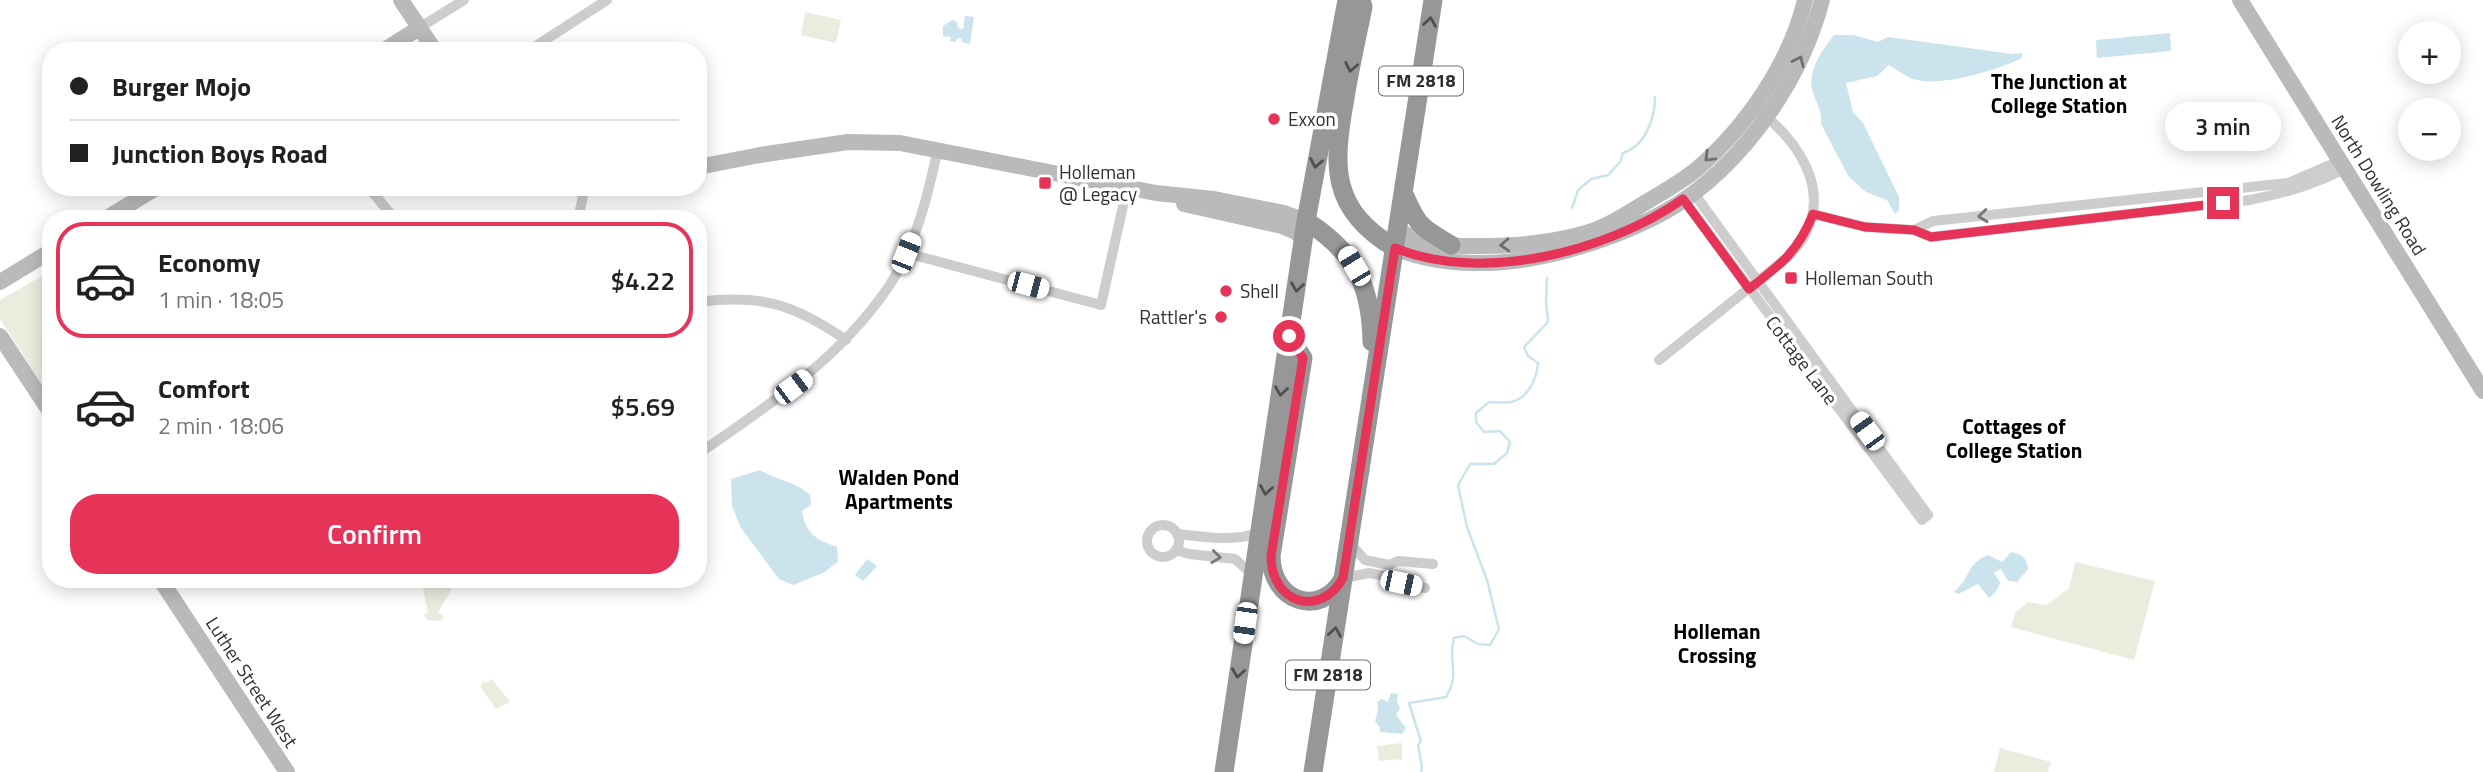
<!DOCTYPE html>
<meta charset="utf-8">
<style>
:root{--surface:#fff;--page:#f2f2f2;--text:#202124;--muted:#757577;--line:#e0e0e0;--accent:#e53457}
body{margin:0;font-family:"Titillium Web",sans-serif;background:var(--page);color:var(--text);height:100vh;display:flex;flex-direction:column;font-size:26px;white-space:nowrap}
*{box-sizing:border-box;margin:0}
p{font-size:23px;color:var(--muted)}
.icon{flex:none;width:38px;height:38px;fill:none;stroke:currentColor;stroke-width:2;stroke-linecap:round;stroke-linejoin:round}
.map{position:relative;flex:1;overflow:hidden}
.drawer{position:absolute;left:42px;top:210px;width:665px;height:378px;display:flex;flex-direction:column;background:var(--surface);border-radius:28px;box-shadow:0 4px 18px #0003}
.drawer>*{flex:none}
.guide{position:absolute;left:42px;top:42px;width:665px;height:154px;border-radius:28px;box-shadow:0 4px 18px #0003;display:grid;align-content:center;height:154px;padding:0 28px;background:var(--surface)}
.tools{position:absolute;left:2398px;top:21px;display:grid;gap:14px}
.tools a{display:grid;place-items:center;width:63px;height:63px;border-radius:50%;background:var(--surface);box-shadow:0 4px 18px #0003;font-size:35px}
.end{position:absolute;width:32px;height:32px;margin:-16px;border:9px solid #e53457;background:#fff;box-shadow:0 0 0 4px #fff}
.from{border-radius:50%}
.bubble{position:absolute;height:49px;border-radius:24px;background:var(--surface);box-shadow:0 4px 18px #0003;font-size:23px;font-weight:600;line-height:49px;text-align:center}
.car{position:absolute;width:21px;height:42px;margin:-21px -10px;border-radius:9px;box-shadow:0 0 5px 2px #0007;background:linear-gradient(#fff 24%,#345 0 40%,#fff 0 76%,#345 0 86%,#fff 0)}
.guide b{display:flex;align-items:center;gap:24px;height:66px;font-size:26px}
.guide b+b{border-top:2px solid var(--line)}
.guide i{width:18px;height:18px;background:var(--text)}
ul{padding:12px 0 0;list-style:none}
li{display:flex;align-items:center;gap:21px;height:116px;margin:0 14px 10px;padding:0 14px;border:4px solid transparent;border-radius:28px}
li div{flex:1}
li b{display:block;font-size:26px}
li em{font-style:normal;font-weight:600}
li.current{border-color:var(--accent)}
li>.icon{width:63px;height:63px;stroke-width:1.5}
.cta{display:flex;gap:14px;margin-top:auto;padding:14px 28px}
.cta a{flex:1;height:80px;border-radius:28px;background:var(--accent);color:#fff;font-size:28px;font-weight:600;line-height:80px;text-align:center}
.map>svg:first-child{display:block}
</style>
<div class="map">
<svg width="2483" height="772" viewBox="0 0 2483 772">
<rect width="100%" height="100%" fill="#fff"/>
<!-- green -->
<g fill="#e8edde">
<polygon points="805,12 841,20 836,43 801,35"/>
<polygon points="51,271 51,398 0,319 0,300"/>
<polygon points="2075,562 2155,581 2134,660 2011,627 2015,613 2028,602 2047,605 2069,588"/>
<polygon points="421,579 458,579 438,612 444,617 440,621 427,620 424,615 428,612"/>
<polygon points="492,679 510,702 496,709 480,686 484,681 486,683"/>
<polygon points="1402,743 1402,759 1379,761 1377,746"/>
<polygon points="2000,748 2051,762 2048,772 1994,772"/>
</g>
<!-- water -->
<g fill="#cae3ec">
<polygon points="965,16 974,17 970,44 962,42 961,38 957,38 956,42 950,41 951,37 943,36 943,26 952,20 957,22 958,28 963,29"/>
<polygon points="2170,33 2171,51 2097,58 2096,40"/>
<path d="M 1834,35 L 1854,35 L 1878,42 L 1888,37 L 2012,54 L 2022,53 L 2022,58 C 1998,70 1939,88 1913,79 C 1905,76 1897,70 1889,65 L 1877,76 L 1846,83 L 1853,112 L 1863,123 L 1899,197 L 1899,210 L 1895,214 L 1887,200 L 1866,192 L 1849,177 L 1821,124 C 1823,113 1816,103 1813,92 C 1806,72 1823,49 1834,35 Z"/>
<path d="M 760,470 C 776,480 797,482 810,495 L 811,505 L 802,511 C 806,535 816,539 837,547 L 838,562 L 823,573 L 793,585 L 779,579 L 741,528 L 732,506 L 731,479 Z"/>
<path d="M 2011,552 C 2021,554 2027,557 2028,569 L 2017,582 L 2008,581 L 2001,569 L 1994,573 L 2000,582 C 1998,590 1995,593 1989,598 L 1978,584 L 1958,594 L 1954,592 C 1973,576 1964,566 1988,555 L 2002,562 Z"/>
<polygon points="867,559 877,566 863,581 855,575"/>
<polygon points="1391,693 1398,694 1397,701 1400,708 1396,715 1406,728 1402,734 1380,732 1380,728 1375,721 1378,710 1377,702 1382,699 1388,702"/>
</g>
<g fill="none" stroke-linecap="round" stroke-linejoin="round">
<!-- stream -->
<g stroke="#cae3ec" stroke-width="2.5">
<path d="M 1572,208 L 1578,190 L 1591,179 L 1608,175 L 1620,162 L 1623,153 C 1645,146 1655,119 1655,97"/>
<path d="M 1421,772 L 1422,768 L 1418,745 L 1421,741 L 1409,703 L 1446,697 C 1461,672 1447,663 1454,638 L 1464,636 L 1478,644 L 1490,645 L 1499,629 L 1487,580 L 1467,527 L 1458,485 L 1470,464 L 1494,464 L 1507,453 L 1510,442 L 1500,431 L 1484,432 L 1476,422 L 1476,413 L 1489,402 C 1496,402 1505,403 1511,402 C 1528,399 1537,378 1538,363 L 1528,356 L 1524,347 L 1548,322 L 1546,300 L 1547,278"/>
</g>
<!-- street -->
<g stroke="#cdcdcd" stroke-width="10">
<polyline points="419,28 464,0"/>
<polyline points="528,51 607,0"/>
<polyline points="368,187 395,219"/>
<polyline points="1683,199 1922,520 1928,515 1693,192"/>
<path d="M 1813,214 L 1865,227 L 1914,230 L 1931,237 L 2250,200 C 2284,193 2313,185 2344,169"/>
<polyline points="578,219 585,187"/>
<polyline points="1914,230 1933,221 2288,183 2339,161"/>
<polyline points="906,253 1101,305 1127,188"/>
<path d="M 698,302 C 761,294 794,304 846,340"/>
<path d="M 1659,360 L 1788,257 C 1794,250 1801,243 1805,235 C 1830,188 1798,142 1761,112"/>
<path d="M 698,454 C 768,406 838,360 887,289 C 915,248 928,196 938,148"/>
<circle cx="1163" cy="541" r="16"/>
<path d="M 1177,534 C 1207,537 1230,542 1259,533"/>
<polyline points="1349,542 1365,560 1389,565 1398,561 1433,564"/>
<polyline points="1176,550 1189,554 1235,559 1252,574"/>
<polyline points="1344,578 1369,573 1396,578 1401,583 1425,588"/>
</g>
<!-- secondary -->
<g stroke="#bababa" stroke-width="16">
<polyline points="401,0 435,51"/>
<polyline points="2240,0 2483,391"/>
<polyline points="383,51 419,28"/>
<polyline points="698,167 760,155 848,142 900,143 1156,193 1214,199 1284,213 1306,221"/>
<polyline points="1184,204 1282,226 1294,231 1304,238"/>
<polyline points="105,219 158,187"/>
<path d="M 1398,228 C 1416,247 1455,246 1480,246 C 1515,246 1552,243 1586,233 C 1606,227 1625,215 1643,204 C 1661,193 1680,183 1697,169 C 1746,127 1790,63 1805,0"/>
<path d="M 1395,248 C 1444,268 1502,266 1553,254 C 1586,246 1618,235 1649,220 C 1732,181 1799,88 1822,0"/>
<polyline points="0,282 51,251"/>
<polyline points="0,336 51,413"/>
<polyline points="160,579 287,772"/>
</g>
<!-- highway -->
<g stroke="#979797" stroke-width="19">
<path d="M 1361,0 L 1363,7 C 1357,37 1350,67 1345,98 C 1333,165 1329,209 1395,248"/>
<path d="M 1404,194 C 1418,227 1421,227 1451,245"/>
<path d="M 1306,221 C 1355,252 1371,285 1372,342"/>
<path d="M 1289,336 L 1303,358 L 1271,556 C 1271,601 1320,619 1343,579"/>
<polyline points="1224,772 1306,221 1347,0"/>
<polyline points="1313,772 1433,0"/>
</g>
</g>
<!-- one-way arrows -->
<defs><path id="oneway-chevron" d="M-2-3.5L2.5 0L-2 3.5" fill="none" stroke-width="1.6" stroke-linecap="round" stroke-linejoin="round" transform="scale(1.75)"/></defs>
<g stroke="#4f4f4f">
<use href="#oneway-chevron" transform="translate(1430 22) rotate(-81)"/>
<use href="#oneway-chevron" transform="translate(1351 67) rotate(101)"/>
<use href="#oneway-chevron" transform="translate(1316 163) rotate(100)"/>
<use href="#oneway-chevron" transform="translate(1297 287) rotate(98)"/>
<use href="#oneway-chevron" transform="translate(1281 391) rotate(99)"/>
<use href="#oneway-chevron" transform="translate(1266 490) rotate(99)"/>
<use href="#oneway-chevron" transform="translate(1335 632) rotate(-81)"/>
<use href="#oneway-chevron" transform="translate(1238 673) rotate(98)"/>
</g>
<g stroke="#6e6e6e">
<use href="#oneway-chevron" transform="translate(1799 61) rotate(-65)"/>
<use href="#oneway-chevron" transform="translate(1709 157) rotate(136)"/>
<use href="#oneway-chevron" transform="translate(1505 245) rotate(177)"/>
</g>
<g stroke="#777">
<use href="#oneway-chevron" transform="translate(1983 216) rotate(174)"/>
<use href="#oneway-chevron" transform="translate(1216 557) rotate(7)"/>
</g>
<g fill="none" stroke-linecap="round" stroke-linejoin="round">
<!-- route -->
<path stroke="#e53457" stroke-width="9" d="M 1289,336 L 1303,358 L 1271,556 C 1271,603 1320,619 1343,578 L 1395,248 C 1483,284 1609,251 1683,199 L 1749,289 C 1780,265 1798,252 1813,214 L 1865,227 L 1914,230 L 1931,237 L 2223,203"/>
</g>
<!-- markers -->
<g fill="#e53457" stroke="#fff" stroke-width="2.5">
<circle cx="1274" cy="119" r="7"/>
<rect x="1038" y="176" width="14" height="14" rx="3.5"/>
<rect x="1784" y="271" width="14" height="14" rx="3.5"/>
<circle cx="1226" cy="291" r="7"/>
<circle cx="1221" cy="317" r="7"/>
</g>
<g text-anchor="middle" stroke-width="7" stroke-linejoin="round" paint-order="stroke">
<!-- shield labels -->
<g fill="#fff" stroke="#6e6e6e" stroke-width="2">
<rect x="1379" y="66.5" width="84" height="29" rx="5"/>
<rect x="1286" y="660.5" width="84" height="29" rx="5"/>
</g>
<g font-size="18" font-weight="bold" fill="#303030">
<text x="1421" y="87">FM 2818</text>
<text x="1328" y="681">FM 2818</text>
</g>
<!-- poi labels -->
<g font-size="19" fill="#303030" stroke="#fff" text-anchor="start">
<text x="1288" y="126">Exxon</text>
<text x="1059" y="179">Holleman<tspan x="1059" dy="22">@ Legacy</tspan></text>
<text x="1805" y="285">Holleman South</text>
<text x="1240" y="298">Shell</text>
<text x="1207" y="324" text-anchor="end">Rattler's</text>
</g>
<!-- street labels -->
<g font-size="19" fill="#303030" stroke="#fff">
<text transform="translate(2379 185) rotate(58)" y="7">North Dowling Road</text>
<text transform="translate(1802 360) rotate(53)" y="7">Cottage Lane</text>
<text transform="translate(252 682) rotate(57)" y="7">Luther Street West</text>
</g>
<!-- neighbourhood labels -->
<g font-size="21" font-weight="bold" fill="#000" stroke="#fff">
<text x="2059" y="89">The Junction at<tspan x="2059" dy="24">College Station</tspan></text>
<text x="2014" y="434">Cottages of<tspan x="2014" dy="24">College Station</tspan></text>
<text x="899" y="485">Walden Pond<tspan x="899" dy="24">Apartments</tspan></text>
<text x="1717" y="639">Holleman<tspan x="1717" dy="24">Crossing</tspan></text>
</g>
</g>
</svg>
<div class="tools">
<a>+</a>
<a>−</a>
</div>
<i class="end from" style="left:1289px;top:336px"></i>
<i class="end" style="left:2223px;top:203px"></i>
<div class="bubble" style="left:2165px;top:102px;width:116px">3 min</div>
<i class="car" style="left:906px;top:253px;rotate:22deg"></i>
<i class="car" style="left:1354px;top:266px;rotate:329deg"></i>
<i class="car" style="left:1028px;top:285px;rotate:105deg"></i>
<i class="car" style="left:793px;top:387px;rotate:53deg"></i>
<i class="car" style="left:1867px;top:431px;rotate:324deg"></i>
<i class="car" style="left:1401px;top:583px;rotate:102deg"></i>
<i class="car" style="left:1245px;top:623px;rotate:188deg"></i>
<div class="guide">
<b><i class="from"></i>Burger Mojo</b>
<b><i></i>Junction Boys Road</b>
</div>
<section class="drawer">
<ul>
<li class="current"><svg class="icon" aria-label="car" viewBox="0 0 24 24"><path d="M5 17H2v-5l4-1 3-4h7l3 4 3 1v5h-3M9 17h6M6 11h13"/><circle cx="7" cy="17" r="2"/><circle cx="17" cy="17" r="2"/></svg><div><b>Economy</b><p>1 min · 18:05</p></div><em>$4.22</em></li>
<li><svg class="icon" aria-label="car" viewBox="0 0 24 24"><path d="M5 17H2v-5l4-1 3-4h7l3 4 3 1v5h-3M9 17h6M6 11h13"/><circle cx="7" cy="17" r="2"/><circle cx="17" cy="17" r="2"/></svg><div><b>Comfort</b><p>2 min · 18:06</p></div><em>$5.69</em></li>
</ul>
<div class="cta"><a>Confirm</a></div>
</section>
</div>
